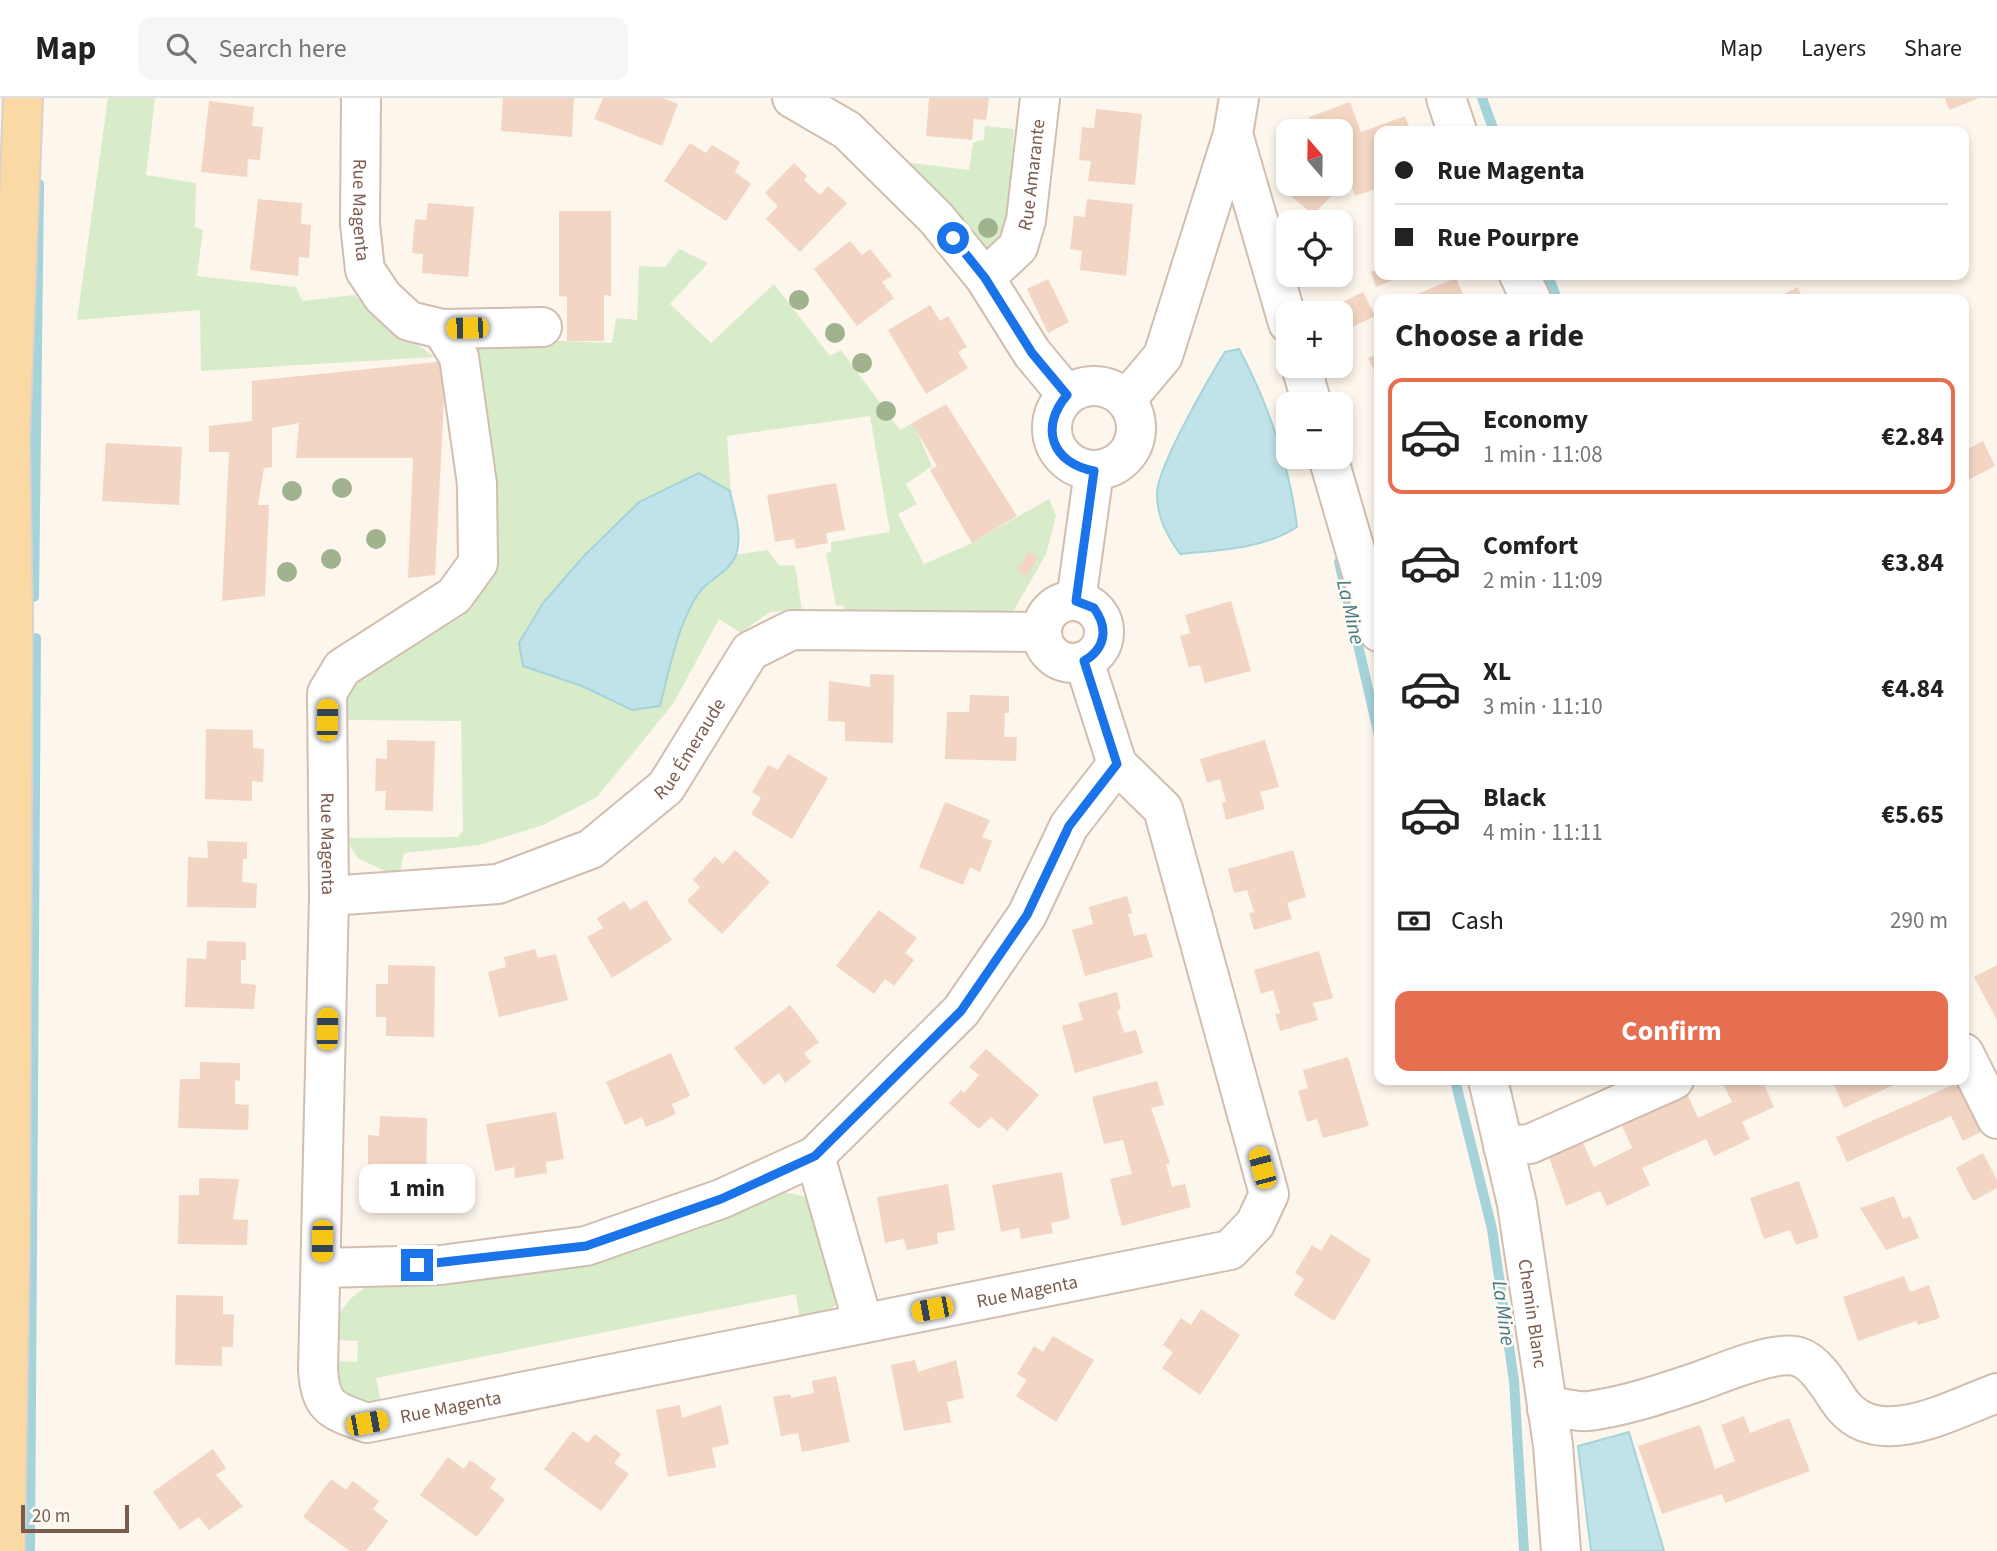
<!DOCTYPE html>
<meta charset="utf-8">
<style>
:root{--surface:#fff;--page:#f6f6f6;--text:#222;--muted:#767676;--line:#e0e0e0;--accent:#e76f51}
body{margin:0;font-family:"Source Sans 3",sans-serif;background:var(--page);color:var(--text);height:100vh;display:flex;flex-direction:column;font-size:26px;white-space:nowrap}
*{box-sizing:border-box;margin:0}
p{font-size:23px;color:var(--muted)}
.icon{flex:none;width:38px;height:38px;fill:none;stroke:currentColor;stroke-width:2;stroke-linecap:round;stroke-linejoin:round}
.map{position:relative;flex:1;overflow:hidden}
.panel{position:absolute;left:1374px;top:196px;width:595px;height:791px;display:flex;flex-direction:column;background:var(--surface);border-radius:14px;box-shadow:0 4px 10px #0003}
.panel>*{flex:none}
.banner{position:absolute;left:1374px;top:28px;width:595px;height:154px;border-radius:14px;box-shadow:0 4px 10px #0003;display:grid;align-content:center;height:154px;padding:0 21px;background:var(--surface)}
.needle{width:46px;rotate:340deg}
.fabs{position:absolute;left:1276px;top:21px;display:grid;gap:14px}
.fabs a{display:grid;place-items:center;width:77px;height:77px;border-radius:14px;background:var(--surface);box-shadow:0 4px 10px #0003;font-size:35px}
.scale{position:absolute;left:21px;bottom:18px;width:108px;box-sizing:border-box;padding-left:7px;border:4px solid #7a5c4d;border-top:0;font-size:19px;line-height:24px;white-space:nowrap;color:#7a5c4d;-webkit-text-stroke:5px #fffaf3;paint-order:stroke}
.end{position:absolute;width:32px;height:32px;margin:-16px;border:9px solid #1a73e8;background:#fff;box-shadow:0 0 0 4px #fff}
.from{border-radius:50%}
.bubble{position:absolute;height:49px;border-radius:14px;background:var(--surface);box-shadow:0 4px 10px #0003;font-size:23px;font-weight:700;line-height:49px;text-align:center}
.car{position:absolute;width:21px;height:42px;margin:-21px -10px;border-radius:9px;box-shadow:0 0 5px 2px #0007;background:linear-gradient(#f5c518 24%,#345 0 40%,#f5c518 0 76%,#345 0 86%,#f5c518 0)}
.banner b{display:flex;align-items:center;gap:24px;height:66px;font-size:26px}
.banner b+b{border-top:2px solid var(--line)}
.banner i{width:18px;height:18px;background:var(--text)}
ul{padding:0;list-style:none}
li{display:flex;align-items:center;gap:21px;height:116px;margin:0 14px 10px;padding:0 7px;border:4px solid transparent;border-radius:14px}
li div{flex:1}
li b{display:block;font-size:26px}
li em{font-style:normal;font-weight:700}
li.on{border-color:var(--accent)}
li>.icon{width:63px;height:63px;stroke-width:1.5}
h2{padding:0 21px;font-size:32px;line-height:84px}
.pay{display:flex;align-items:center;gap:18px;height:77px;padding:0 21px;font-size:26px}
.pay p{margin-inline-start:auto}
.cta{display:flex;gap:14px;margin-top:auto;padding:14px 21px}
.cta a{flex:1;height:80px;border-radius:14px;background:var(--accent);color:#fff;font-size:28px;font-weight:700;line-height:80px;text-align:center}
header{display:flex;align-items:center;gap:42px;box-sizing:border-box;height:98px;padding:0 35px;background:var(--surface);border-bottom:2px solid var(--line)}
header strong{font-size:33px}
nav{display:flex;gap:38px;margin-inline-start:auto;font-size:24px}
.search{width:490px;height:63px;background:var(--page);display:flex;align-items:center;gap:18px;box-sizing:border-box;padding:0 24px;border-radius:14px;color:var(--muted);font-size:26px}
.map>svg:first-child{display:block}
</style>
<header>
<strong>Map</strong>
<div class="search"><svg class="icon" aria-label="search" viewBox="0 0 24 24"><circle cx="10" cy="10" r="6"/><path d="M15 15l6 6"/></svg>Search here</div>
<nav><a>Map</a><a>Layers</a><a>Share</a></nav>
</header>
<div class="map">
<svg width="1997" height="1453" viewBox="0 0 1997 1453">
<rect width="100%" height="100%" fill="#fdf6ec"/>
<!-- green -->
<g fill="#d8ecc9">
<polygon points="108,0 155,0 146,77 196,85 195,129 203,132 197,178 296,189 302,203 354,197 434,259 201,273 200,212 77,222"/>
<polygon points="985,28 1014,31 1008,131 986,161 905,64 969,72 973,45 984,41"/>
<polygon points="679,151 708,165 670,206 711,245 774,186 830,258 841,252 900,332 913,325 932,368 906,386 917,406 898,416 924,466 968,447 1049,401 1056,418 1046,456 1014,512 999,518 845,514 843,507 836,508 826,455 831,454 831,444 890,434 870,318 727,338 735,457 768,452 779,468 795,467 802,512 770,514 741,535 719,521 673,606 597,699 543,727 479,747 404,755 399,780 358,760 344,740 458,739 463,732 461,623 341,622 344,596 354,587 464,517 491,479 477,251 486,243 510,241 612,245 616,220 637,222 639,168 665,169"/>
<path d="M 776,1092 L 811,1100 L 839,1202 L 831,1212 L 800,1221 L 796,1196 L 376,1280 L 381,1304 L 366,1306 L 341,1295 L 331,1263 L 357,1264 L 358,1243 L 332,1242 C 335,1213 352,1195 377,1183 Z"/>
</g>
<!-- water -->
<g fill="#bfe3e8" stroke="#a5d3da" stroke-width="2">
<path d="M 1239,251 C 1268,305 1290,369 1297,429 C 1263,451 1220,452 1180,456 C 1167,437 1157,420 1157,396 C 1156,371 1210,278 1225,254 Z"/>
<path d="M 699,375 L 730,393 C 734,413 743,437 736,457 C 730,473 713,479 702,491 C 679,519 669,573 660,608 L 632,612 L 582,588 L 523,568 L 519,545 L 543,505 L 583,459 L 639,404 Z"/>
<polygon points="1629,1334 1664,1453 1591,1453 1578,1348"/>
</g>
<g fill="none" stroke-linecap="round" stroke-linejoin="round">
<!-- stream -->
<g stroke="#a5d3da" stroke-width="10">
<polyline points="1482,0 1494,33"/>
<polyline points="1548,177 1557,201"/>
<polyline points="1339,464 1379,638"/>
<polyline points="34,499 39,86"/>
<polyline points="1455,982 1492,1131 1514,1283 1524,1453"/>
<polyline points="30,1453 36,540"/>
</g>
</g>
<!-- building -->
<g fill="#f3d5c3">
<polygon points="503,0 574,0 572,39 501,33"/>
<polygon points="603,0 662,0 678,6 662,48 594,21"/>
<polygon points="929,0 989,0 986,22 974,21 972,42 926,38"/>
<polygon points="1945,0 1979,0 1949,12"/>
<polygon points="209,3 254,9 252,28 263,29 260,62 248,61 247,79 201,74"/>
<polygon points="1350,4 1361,34 1405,18 1411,33 1379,33 1379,90 1355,98 1352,88 1335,94 1313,117 1281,89 1288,82 1288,86 1340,86 1340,33 1314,33 1309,19"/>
<polygon points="1096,11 1142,16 1135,87 1088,83 1091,63 1079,62 1082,29 1094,30"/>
<polygon points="690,45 706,55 712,47 740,64 735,74 751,86 726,123 664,83"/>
<polygon points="794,65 807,78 804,82 820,97 828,88 847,105 800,154 766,121 778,108 765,95"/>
<polygon points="258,101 302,105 301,126 311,127 309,160 299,159 298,178 250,172"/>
<polygon points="1087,101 1133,106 1126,178 1080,172 1082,153 1070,151 1074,118 1085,119"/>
<polygon points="428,105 474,109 468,179 422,175 423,156 412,155 415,121 426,122"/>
<polygon points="559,113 611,113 611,198 604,197 604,243 567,243 567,199 559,198"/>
<polygon points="850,143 862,157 870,151 892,178 882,184 894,200 857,228 814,171"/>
<polygon points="1379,171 1379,177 1404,177 1376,189 1371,174"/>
<polygon points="1456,180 1465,201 1405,201"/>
<polygon points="1048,181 1069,224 1048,235 1027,191"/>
<polygon points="1798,189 1803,201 1774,201"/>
<polygon points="1363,194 1375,218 1340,235 1340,215 1320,215"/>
<polygon points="930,207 940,223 948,218 967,249 958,254 968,270 926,296 888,232"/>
<polygon points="1379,255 1379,283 1368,260"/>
<polygon points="446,263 435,477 408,480 413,360 296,360 299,325 272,330 272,369 264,370 258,407 269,407 265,498 222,503 229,354 209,354 209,328 252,323 252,283"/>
<polygon points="946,306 1017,418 972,445 930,372 937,368 912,325"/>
<polygon points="1983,343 1995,368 1964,384 1964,353"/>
<polygon points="106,345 182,349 179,407 102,403"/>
<polygon points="836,385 845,432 826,435 828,445 796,451 794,441 775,444 767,397"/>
<polygon points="1029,453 1038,460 1026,479 1017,472"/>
<polygon points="1231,503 1251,573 1205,585 1200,567 1189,569 1180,538 1190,535 1185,517"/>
<polygon points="870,576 894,577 893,645 845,643 845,624 828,623 829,583 870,589"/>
<polygon points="970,597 1009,598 1009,615 1005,615 1004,639 1017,639 1016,663 945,661 947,614 969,614"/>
<polygon points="206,631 253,632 253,650 264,651 263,684 252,683 252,703 205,701"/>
<polygon points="387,642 435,643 433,713 385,712 386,693 375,693 376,660 387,661"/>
<polygon points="1265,642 1279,689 1260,694 1265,711 1226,722 1222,705 1226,704 1220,681 1207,685 1200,661"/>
<polygon points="788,656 828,680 792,741 751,716 761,700 752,694 768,667 778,672"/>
<polygon points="945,704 990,722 982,739 992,743 980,774 970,769 963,787 919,769"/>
<polygon points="207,743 247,744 247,761 243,761 242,784 257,786 256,810 187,809 188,759 208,760"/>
<polygon points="735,752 770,784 722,836 687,803 700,789 693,782 715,758 723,766"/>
<polygon points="1293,752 1306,799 1287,805 1292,821 1254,832 1249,815 1254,814 1247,792 1234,795 1228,771"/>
<polygon points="1127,798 1132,815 1128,816 1134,838 1146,835 1153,859 1085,878 1072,832 1093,826 1089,809"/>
<polygon points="646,802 672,842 612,880 587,839 603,830 597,820 624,803 630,812"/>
<polygon points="879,812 917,840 905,855 914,862 894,888 885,881 874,896 836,868"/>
<polygon points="207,843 246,844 246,862 241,862 241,885 256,887 254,911 185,909 187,860 206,861"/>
<polygon points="535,851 538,860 556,856 568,902 499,919 488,874 506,869 504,859"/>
<polygon points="1319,853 1333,900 1313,905 1318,922 1280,933 1275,916 1280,915 1273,892 1261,896 1254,872"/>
<polygon points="388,867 435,868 434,939 386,938 386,919 376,919 376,886 388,886"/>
<polygon points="1997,867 1997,922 1974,879"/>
<polygon points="1117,894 1121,911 1117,913 1124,935 1136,932 1143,955 1075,975 1062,928 1083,922 1078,905"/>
<polygon points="790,907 819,944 804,955 811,964 785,985 779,975 764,987 734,950"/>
<polygon points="986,951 1039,997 1007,1033 991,1019 979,1031 949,1005 961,992 964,995 979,977 969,969"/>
<polygon points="671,955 690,998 672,1006 676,1016 646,1029 642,1019 625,1027 606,984"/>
<polygon points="1348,959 1369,1028 1323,1040 1317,1021 1307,1024 1298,993 1308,990 1303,972"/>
<polygon points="200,964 240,965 240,983 235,982 235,1006 249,1007 248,1032 178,1030 180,981 200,981"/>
<polygon points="1721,982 1762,982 1774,1009 1742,1024 1750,1041 1714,1058 1706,1041 1642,1070 1650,1087 1607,1108 1600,1093 1566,1108 1549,1059 1583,1045 1594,1069 1632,1050 1621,1025 1687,995 1698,1020 1732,1004"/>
<polygon points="1832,982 1898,982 1900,984 1844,1010"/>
<polygon points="1157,983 1164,1007 1151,1010 1170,1065 1166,1066 1172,1089 1185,1086 1191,1109 1122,1128 1110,1081 1132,1076 1123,1042 1104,1046 1092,999"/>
<polygon points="1957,985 1981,1034 1963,1043 1951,1018 1847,1064 1836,1039"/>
<polygon points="556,1014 564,1061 546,1064 547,1075 515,1080 514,1069 495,1073 486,1026"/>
<polygon points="380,1018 427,1020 426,1090 378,1089 379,1071 368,1070 368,1037 379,1038"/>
<polygon points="1983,1055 1997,1082 1997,1090 1973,1103 1956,1070"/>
<polygon points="1062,1074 1070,1121 1051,1125 1053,1135 1021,1141 1019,1130 1001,1134 992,1087"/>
<polygon points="199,1080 239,1081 233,1121 248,1122 247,1147 178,1146 179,1097 199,1097"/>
<polygon points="1799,1083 1819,1139 1796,1147 1790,1132 1764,1141 1750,1100"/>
<polygon points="948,1086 955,1132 937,1135 938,1146 907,1152 904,1141 885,1145 877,1099"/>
<polygon points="1894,1098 1903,1121 1910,1118 1919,1140 1886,1152 1860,1110"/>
<polygon points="1331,1136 1371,1162 1334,1223 1294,1197 1304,1181 1295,1175 1312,1147 1321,1153"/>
<polygon points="1904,1178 1910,1194 1929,1187 1940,1220 1918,1227 1916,1223 1858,1243 1843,1199"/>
<polygon points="176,1197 223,1198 223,1216 234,1217 233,1249 222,1249 222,1268 175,1267"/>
<polygon points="1201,1211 1240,1237 1200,1297 1162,1270 1173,1254 1163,1247 1181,1220 1191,1227"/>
<polygon points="1053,1238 1094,1262 1056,1324 1016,1298 1027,1282 1017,1276 1034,1248 1043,1254"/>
<polygon points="915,1262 918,1274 956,1262 964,1300 947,1304 951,1324 904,1333 891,1267"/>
<polygon points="836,1278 850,1344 802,1354 798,1335 781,1338 773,1299 790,1296 791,1300 814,1295 812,1283"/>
<polygon points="680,1307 682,1320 721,1307 729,1346 712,1350 716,1369 668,1379 656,1312"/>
<polygon points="1744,1318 1750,1335 1789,1320 1810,1373 1725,1405 1722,1396 1662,1416 1638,1348 1700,1327 1715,1371 1735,1363 1721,1327"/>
<polygon points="573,1333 588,1345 595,1336 621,1356 614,1365 629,1376 601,1413 544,1371"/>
<polygon points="213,1351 226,1370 216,1377 243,1408 209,1432 199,1419 180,1432 153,1394"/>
<polygon points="448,1359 464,1371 470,1362 496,1381 490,1390 505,1401 477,1439 420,1397"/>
<polygon points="331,1381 346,1392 353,1383 379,1403 373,1411 388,1423 366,1453 350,1453 303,1419"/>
</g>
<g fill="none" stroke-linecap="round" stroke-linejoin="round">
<defs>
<g id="minor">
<path id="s1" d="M 361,0 L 360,126 L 365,172 L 383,199 L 409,223 L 442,231 L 459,259 L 477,386 L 478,465 L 454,498 L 342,570 L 327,595 L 329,798 L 318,1272 C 321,1312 333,1312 367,1325 L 1230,1152 L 1255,1126 L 1269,1096 L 1163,711 L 1117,666 L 1084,563"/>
<polyline points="792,0 847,32 936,120 985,180 1032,255 1067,297"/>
<polyline points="1239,0 1233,36 1288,225"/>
<polyline points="1446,0 1457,33"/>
<polyline points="1519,177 1531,201"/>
<path id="s2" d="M 985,180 L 1018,149 L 1026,122 L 1040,0"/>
<polyline points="442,231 542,229"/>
<polyline points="1301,268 1312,306"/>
<circle cx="1094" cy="330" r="42"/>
<polyline points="1126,302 1163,258 1233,36"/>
<polyline points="1328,359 1379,534"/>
<circle cx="1073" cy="534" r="31"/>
<polyline points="1076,503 1094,373"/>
<path id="s3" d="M 329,798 L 498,786 L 591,751 L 666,689 L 750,553 L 792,532 L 1041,534"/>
<polyline points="1964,955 1997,1021"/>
<path id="s4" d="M 1488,982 L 1517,1106 L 1553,1347 L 1561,1453"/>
<polyline points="1503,1048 1530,1046 1674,982"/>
<polyline points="815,1058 863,1225"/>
<polyline points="321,1170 441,1167 586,1148 721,1101 815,1058 961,913 1027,817 1069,728 1117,666"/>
<path d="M 1547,1311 C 1561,1307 1575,1315 1589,1313 C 1626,1308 1661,1296 1697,1284 C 1720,1276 1776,1251 1799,1259 C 1815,1264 1829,1287 1838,1301 C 1874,1357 1950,1312 1997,1295"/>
</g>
<polyline id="major" points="5,1453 10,1160 13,524 10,340 23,0"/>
</defs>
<!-- minor casing -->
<use href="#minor" stroke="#d1beb0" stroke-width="42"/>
<!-- major casing -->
<use href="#major" stroke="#dad1cd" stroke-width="42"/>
<!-- minor -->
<use href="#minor" stroke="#fff" stroke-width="38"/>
<!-- major -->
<use href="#major" stroke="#fbd9a5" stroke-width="38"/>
</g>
<!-- trees -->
<g fill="#a0b28e">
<circle cx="988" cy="130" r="10"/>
<circle cx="799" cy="202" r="10"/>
<circle cx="835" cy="235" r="10"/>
<circle cx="862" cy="265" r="10"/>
<circle cx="886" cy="313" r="10"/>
<circle cx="342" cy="390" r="10"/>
<circle cx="292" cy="393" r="10"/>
<circle cx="376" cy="441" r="10"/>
<circle cx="331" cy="461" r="10"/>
<circle cx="287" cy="474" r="10"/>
</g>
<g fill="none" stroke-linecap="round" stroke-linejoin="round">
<!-- route -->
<path stroke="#1a73e8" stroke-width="9" d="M 417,1167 L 586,1148 L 721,1101 L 815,1058 L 961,913 L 1027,817 L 1069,728 L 1117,666 L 1084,563 C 1105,551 1109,531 1094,510 L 1076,503 L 1094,373 C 1052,365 1039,330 1067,297 L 1032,255 L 985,180 L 953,140"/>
</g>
<g text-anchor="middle" stroke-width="5" stroke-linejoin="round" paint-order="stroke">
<!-- street labels -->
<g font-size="19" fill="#7a5c4d" stroke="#fffaf3">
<text dy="7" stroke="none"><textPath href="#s2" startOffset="119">Rue Amarante</textPath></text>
<text dy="7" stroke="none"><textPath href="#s1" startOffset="112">Rue Magenta</textPath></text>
<text dy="7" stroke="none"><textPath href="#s3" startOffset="411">Rue Émeraude</textPath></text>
<text dy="7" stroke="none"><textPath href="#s1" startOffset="868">Rue Magenta</textPath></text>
<text dy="7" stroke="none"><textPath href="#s1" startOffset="2147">Rue Magenta</textPath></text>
<text dy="7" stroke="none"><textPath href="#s4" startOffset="238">Chemin Blanc</textPath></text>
<text dy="7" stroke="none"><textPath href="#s1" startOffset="1559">Rue Magenta</textPath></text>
</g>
<!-- water labels -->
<g font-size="21" font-style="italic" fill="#437c86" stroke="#fffaf3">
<text transform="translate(1351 514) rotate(77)" y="7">La Mine</text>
<text transform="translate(1504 1215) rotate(82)" y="7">La Mine</text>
</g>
</g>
</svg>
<div class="fabs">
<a><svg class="needle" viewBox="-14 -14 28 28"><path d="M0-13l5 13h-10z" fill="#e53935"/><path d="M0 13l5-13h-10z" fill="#767676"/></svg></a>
<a><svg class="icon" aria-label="locate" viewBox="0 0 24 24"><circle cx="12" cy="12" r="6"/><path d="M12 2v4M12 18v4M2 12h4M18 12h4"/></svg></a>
<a>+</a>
<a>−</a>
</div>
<div class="scale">20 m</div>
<i class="end from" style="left:953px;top:140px"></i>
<i class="end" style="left:417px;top:1167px"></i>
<div class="bubble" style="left:359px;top:1066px;width:116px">1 min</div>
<i class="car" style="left:467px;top:230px;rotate:269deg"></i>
<i class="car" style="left:327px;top:622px;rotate:1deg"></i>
<i class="car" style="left:327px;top:931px;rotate:1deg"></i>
<i class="car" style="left:1262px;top:1070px;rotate:345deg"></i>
<i class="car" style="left:322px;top:1143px;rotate:181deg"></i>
<i class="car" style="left:932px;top:1211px;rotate:259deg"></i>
<i class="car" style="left:367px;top:1325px;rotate:79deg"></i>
<div class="banner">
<b><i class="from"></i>Rue Magenta</b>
<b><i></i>Rue Pourpre</b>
</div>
<section class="panel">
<h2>Choose a ride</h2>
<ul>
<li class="on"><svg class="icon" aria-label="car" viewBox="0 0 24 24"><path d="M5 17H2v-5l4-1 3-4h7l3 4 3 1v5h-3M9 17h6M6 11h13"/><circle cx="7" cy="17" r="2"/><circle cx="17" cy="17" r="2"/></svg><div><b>Economy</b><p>1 min · 11:08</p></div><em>€2.84</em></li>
<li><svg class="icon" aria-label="car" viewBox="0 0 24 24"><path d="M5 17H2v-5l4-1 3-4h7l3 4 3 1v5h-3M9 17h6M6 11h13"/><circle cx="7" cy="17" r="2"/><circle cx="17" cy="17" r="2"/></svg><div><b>Comfort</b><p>2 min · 11:09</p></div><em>€3.84</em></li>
<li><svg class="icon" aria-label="car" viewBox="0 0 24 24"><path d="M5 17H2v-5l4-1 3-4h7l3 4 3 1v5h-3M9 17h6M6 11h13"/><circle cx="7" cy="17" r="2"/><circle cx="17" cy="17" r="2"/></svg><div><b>XL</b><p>3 min · 11:10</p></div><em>€4.84</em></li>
<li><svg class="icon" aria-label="car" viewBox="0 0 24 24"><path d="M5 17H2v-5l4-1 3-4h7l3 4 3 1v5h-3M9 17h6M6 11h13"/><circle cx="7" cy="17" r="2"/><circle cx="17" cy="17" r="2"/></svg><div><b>Black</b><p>4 min · 11:11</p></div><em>€5.65</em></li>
</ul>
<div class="pay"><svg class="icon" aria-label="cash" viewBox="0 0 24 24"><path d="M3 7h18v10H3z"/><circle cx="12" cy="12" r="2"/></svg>Cash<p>290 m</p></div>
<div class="cta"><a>Confirm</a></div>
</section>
</div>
